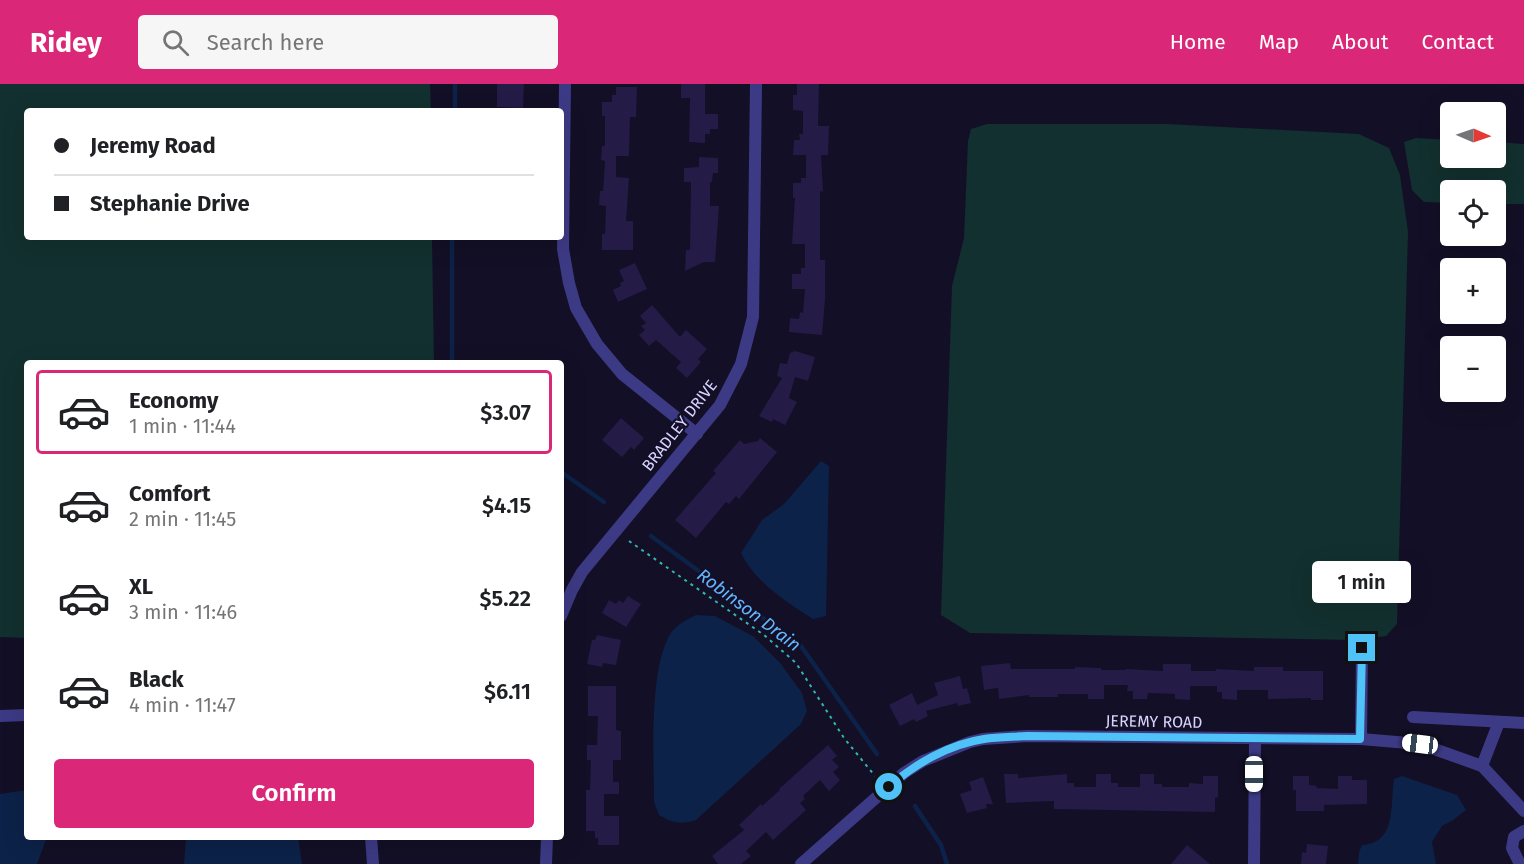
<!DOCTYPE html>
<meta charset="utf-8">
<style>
:root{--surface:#fff;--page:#f6f6f6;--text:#202124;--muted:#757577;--line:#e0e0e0;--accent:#db2777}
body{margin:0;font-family:"Fira Sans",sans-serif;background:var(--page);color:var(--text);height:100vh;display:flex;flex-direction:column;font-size:22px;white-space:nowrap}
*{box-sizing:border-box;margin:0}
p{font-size:20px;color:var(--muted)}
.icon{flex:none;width:33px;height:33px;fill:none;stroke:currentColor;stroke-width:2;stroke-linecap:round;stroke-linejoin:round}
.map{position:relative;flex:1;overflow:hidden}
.panel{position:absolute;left:24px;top:276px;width:540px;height:480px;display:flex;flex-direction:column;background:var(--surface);border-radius:6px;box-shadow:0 6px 24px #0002}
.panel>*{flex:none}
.guide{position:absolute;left:24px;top:24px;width:540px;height:132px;border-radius:6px;box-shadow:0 6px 24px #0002;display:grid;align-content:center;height:132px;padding:0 30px;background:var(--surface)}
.needle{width:39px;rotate:92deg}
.fabs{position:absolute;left:1440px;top:18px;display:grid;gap:12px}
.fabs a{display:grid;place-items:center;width:66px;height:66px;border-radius:6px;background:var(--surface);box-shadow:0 6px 24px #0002;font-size:30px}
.end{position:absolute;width:27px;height:27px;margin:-14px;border:8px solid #4fc3f7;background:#111;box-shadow:0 0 0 3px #111}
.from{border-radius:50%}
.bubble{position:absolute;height:42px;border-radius:6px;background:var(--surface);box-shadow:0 6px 24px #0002;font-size:20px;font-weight:600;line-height:42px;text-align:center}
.car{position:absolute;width:18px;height:36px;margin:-18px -9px;border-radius:8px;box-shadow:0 0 4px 2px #0007;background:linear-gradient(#fff 24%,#345 0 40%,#fff 0 76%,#345 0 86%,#fff 0)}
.guide b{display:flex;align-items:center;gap:21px;height:57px;font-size:22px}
.guide b+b{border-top:2px solid var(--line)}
.guide i{width:15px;height:15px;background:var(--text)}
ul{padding:10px 0 0;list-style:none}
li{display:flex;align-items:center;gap:18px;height:84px;margin:0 12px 9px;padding:0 18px;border:3px solid transparent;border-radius:6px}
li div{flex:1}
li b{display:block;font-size:22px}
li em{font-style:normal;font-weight:600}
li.active{border-color:var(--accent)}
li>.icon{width:54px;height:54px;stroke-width:1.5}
.action{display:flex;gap:12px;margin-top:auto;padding:12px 30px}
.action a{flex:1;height:69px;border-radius:6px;background:var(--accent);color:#fff;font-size:24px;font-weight:600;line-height:69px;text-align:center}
header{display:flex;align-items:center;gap:36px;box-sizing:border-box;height:84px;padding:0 30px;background:var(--accent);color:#fff}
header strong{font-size:28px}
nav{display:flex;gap:33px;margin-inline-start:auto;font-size:21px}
.search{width:420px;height:54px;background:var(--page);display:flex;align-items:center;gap:15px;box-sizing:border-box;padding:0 21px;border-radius:6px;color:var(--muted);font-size:22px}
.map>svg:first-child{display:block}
</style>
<header>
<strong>Ridey</strong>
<div class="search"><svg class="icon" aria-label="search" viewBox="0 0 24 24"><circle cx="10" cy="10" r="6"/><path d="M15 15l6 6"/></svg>Search here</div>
<nav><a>Home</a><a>Map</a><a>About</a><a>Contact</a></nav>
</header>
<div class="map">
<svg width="1524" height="780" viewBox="0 0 1524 780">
<rect width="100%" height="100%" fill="#130f26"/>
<!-- green -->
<g fill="#12302f">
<polygon points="0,0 430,0 431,27 27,27 27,153 432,153 434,279 27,279 27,554 0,553"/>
<polygon points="987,40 1167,40 1359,50 1389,64 1400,91 1408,148 1397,540 1386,552 1357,556 970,549 941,531 952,202 964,154 968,57 971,45"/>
<polygon points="1416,54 1450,56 1450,74 1496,74 1496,58 1524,60 1524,120 1496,120 1496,106 1450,106 1450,119 1424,118 1412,106 1404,58"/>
</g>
<!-- water -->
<g fill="#0c2248">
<path d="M 821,377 L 829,382 L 826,532 L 813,535 C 786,518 755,498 741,469 L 762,436 L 784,420 Z"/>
<path d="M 696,531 L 715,532 L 753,552 L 781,580 L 802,609 L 807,627 L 801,640 L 696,736 C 680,741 673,739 659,731 L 654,718 C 654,674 649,592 668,554 C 673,543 685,536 696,531 Z"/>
<path d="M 1402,692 L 1457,711 L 1466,726 L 1453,736 L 1442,742 L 1432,758 L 1436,780 L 1358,780 L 1359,768 L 1362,761 C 1397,759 1390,721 1394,695 Z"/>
<polygon points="27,706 27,753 47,753 37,780 0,780 0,710"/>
<polygon points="186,753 298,753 302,780 184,780"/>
</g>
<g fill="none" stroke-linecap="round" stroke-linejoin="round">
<!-- stream -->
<g stroke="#0c2248" stroke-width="4.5">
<polyline points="455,27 455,0"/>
<polyline points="452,279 452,153"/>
<polyline points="561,388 604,418"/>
<polyline points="651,452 801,562 877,670"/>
<polyline points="915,722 941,761 947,780"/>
</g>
</g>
<!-- building -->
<g fill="#241b47">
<polygon points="497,0 524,0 523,24 497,23"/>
<polygon points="681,0 705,0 705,30 718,30 718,45 710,45 710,50 705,50 705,59 689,58 690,14 681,14"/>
<polygon points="797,0 819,0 818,42 829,42 828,71 821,71 823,108 820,107 820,176 825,176 825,216 822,251 789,248 790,234 799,235 800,228 803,229 805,205 792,205 792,190 801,190 801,184 805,184 805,160 792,160 795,114 793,114 793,99 801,99 801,94 806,94 806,71 793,71 794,56 800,56 799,50 803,50 803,27 793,26 793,11 797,11"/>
<polygon points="616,3 637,3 636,33 630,33 629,72 616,72 616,93 629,94 626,137 633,137 633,166 602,166 602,150 605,150 606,122 599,121 600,107 603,107 605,77 601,76 602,62 605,62 605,32 602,32 602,18 612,18 612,11 616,11"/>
<polygon points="699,73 718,74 718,89 713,89 712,98 710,98 710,122 719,122 715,178 704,178 685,187 686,166 690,166 691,98 684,98 684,84 699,83"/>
<polygon points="635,179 647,205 618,218 613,206 621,202 620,199 624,197 619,186"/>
<polygon points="652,221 680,253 686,246 707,265 698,275 701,278 687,294 676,284 681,278 656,256 649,262 639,251 645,246 641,242 646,239 640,232"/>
<polygon points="795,267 815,273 808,297 795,293 789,314 797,318 785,341 773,335 772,338 759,332 782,294 777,292 780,279 787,280 790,269"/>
<polygon points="621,334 644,354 634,366 631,363 622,373 602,356"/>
<polygon points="760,354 777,368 739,415 736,412 729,420 726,418 696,454 675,436 716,389 713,387 740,356 744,360 758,357"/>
<polygon points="628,512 641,520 626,543 602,529 609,516 616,520 619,516 623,519"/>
<polygon points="597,551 621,556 616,581 603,579 602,583 587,580 592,556 595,556"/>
<polygon points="1010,579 1011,585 1075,585 1075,583 1101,584 1101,586 1126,586 1126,585 1163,587 1163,580 1191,580 1191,587 1216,587 1216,585 1254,587 1254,583 1283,583 1283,587 1323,587 1323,616 1311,616 1311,614 1268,615 1268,606 1237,606 1237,616 1222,615 1222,608 1217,608 1217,602 1190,602 1190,616 1175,615 1175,610 1148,609 1147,615 1133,615 1133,607 1127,607 1128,601 1104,601 1104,615 1088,615 1088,610 1058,610 1058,613 1029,613 1029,611 999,615 998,604 984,606 981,582"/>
<polygon points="960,592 963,605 967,604 971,619 958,622 957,619 926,627 928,632 916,638 914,635 900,642 889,621 912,609 917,621 938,611 934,599"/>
<polygon points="588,602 616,602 616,646 621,647 621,676 613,676 613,698 619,698 619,710 604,710 604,732 619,732 619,761 598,761 598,754 595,754 595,747 586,747 586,706 590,706 591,676 587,676 587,661 597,661 598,632 588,632"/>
<polygon points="828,661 837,672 832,676 839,683 833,688 840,696 829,707 820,696 803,712 805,715 800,719 806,726 773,756 766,748 746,767 751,772 741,780 718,780 712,772 744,746 739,741 761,720 762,722 780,706 779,705"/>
<polygon points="1004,690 1018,690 1018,694 1067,690 1067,699 1074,699 1074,703 1096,703 1096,690 1111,690 1111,699 1118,699 1118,703 1140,703 1140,690 1154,690 1154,700 1162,700 1162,703 1189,703 1189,699 1203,700 1203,692 1218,692 1218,713 1215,714 1215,728 1054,725 1054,717 1006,719"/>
<polygon points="1293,692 1309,692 1309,701 1317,702 1316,704 1338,705 1338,692 1352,692 1352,696 1367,696 1367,720 1324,721 1324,727 1296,727 1296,706 1293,706"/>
<polygon points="983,693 993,720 986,720 987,724 967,729 960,710 972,706 969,698"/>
<polygon points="1307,760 1328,762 1326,780 1301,780 1302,768 1306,769"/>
<polygon points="1187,761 1210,780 1171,780"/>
</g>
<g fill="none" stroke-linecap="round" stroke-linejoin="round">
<!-- path -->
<polyline stroke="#2fb8b0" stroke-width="2" stroke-dasharray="3 4.5" stroke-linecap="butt" points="629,457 764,551 796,579 844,654 875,692"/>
<!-- minor -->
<g stroke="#3d3a85" stroke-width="12">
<polyline points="565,0 563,165 569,199 576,224 597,260 622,290 697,350"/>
<polyline points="561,532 572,506 582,488 720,321 741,280 753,233 756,0"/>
<polyline points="0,632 27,631"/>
<polyline points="1413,633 1524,639"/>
<polyline points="1361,655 1362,564"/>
<polyline points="1482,682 1499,638"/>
<polyline points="371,753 373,780"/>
<polyline points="546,780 547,753"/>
<polyline points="801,780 904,689 923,677 970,658 983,655 1027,652 1361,655 1420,660 1482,682 1524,727"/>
<polyline points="1254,780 1255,654"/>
<polyline points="1520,780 1512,764 1514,753 1524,747"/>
</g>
</g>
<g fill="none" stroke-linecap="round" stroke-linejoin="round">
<!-- route -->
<path stroke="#4fc3f7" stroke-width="8" d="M 889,703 C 914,680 950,660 984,655 C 998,653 1013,653 1027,652 L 1360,655 L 1362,564"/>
</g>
<g text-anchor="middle" stroke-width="4.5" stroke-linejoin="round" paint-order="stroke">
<!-- street labels -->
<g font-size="16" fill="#d9d4ff" stroke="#130f26">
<text transform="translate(679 341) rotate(-52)" y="6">BRADLEY DRIVE</text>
<text transform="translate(1154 637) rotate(1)" y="6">JEREMY ROAD</text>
</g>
<!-- water labels -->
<g font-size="18" font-style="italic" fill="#62b6ff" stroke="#130f26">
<text transform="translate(749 526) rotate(37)" y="6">Robinson Drain</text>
</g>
</g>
</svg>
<div class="fabs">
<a><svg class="needle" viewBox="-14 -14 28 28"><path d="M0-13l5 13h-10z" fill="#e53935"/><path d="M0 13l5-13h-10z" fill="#757577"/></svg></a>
<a><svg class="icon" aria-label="locate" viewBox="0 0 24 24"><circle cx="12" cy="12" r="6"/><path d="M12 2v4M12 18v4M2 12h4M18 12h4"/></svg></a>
<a>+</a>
<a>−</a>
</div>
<i class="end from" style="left:889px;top:703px"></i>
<i class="end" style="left:1362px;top:564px"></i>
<div class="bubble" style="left:1312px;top:477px;width:99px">1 min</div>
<i class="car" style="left:1420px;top:660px;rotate:277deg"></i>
<i class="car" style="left:1254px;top:690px;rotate:180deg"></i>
<div class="guide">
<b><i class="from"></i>Jeremy Road</b>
<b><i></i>Stephanie Drive</b>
</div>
<section class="panel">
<ul>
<li class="active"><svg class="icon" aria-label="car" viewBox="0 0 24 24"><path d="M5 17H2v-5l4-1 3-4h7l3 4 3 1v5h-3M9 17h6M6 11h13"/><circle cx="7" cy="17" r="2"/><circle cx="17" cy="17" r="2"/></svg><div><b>Economy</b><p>1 min · 11:44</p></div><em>$3.07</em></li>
<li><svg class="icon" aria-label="car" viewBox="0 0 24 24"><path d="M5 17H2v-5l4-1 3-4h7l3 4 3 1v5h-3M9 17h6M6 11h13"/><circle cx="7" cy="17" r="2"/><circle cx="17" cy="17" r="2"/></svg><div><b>Comfort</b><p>2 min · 11:45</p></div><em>$4.15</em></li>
<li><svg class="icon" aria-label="car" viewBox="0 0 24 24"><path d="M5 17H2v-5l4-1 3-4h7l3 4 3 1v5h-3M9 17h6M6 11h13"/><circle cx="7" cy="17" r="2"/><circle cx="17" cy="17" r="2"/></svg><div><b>XL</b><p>3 min · 11:46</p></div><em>$5.22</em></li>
<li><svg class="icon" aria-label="car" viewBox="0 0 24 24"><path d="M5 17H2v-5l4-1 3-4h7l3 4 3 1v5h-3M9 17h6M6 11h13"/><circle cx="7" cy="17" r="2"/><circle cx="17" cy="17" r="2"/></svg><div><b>Black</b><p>4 min · 11:47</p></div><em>$6.11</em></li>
</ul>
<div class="action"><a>Confirm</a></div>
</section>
</div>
